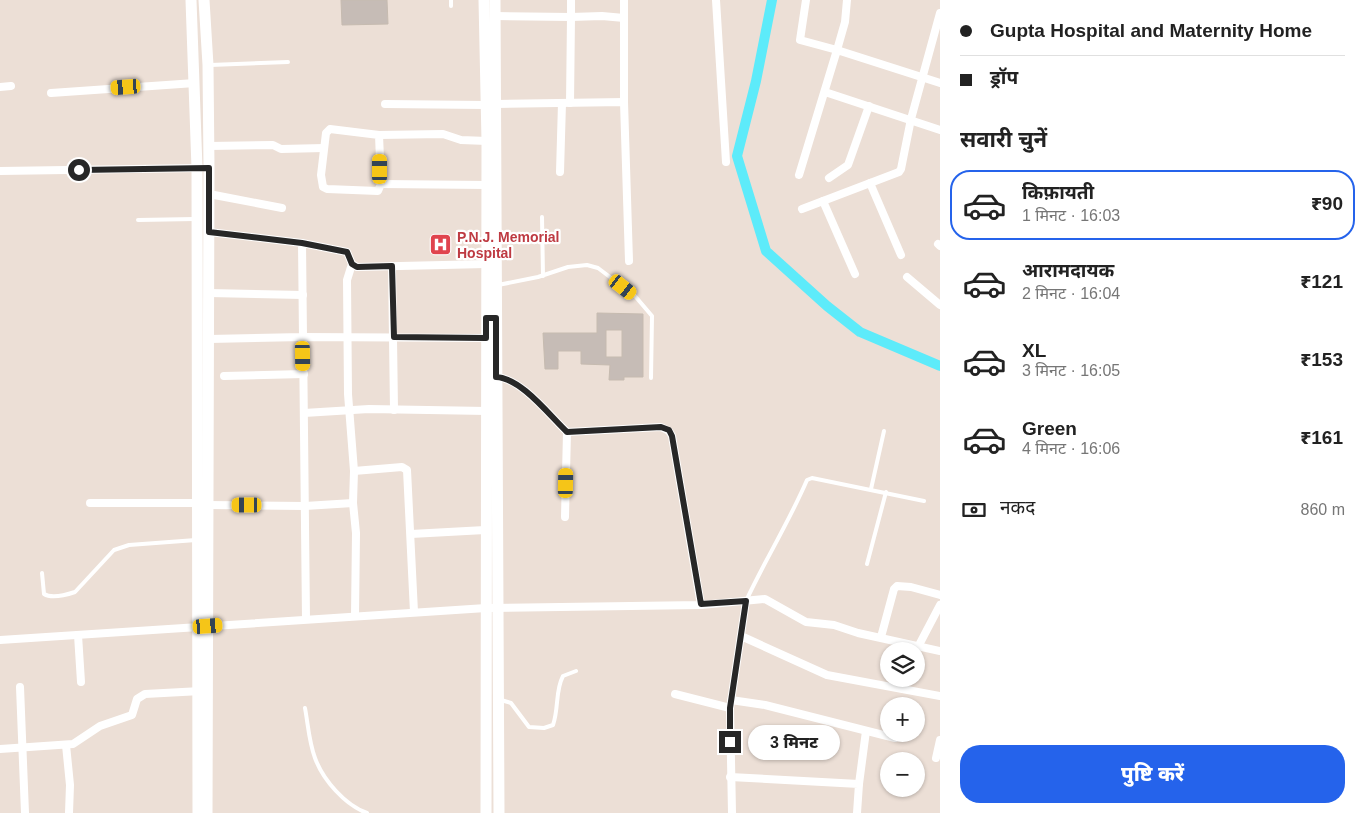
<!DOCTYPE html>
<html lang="hi">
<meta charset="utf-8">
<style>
:root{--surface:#fff;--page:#f2f2f2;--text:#222;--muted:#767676;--line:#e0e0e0;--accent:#2563eb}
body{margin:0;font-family:Arial,"Noto Sans Devanagari",sans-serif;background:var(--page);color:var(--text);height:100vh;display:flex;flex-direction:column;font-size:19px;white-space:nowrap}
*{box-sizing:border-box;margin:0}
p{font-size:16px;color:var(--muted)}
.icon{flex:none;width:28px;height:28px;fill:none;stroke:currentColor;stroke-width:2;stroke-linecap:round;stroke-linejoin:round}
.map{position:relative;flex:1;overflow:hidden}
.panel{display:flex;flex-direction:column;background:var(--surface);width:425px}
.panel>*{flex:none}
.top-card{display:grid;align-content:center;height:110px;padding:0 20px;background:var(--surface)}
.tools{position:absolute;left:880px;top:642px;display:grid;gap:10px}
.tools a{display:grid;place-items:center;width:45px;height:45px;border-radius:50%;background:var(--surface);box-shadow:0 1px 4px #0004;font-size:25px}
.end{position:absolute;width:22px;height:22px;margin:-11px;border:6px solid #272727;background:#fff;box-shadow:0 0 0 2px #fff}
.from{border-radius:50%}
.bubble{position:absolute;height:35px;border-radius:18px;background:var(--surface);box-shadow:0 1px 4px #0004;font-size:16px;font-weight:800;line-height:35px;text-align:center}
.car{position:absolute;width:15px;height:30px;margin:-15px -8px;border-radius:6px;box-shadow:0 0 4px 1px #0007;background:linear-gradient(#f5c518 24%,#345 0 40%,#f5c518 0 76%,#345 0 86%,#f5c518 0)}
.top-card b{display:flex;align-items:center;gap:18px;height:48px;font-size:19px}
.top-card b+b{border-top:1px solid var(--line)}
.top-card i{width:12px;height:12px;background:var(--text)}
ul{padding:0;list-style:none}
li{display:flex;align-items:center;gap:15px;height:70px;margin:0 10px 8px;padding:0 10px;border:2px solid transparent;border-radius:20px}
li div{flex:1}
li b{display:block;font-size:19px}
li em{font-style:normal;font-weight:800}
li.current{border-color:var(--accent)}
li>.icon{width:45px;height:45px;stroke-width:1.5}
h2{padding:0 20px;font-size:22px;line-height:60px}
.pay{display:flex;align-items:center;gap:12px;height:55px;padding:0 20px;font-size:19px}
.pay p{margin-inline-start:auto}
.action{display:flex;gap:10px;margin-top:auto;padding:10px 20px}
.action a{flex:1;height:58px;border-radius:20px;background:var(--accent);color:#fff;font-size:20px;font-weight:800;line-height:58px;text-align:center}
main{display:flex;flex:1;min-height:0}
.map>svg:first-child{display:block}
</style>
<main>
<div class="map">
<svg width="940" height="813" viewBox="0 0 940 813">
<rect width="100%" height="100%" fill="#ecdfd6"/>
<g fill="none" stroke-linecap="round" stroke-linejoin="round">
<!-- canal -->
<polyline stroke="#5debfa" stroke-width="10" points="772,0 756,81 737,156 766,251 827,306 860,332 940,366"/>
</g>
<!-- building -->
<g fill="#c6bcb6" stroke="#c6bbb0" fill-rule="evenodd">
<polygon points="341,0 387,0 388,24 342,25"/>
<polygon points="435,238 444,238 445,251 438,252"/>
<path d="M 597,313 L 643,314 L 643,377 L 624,377 L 624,380 L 609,380 L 610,365 L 581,364 L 581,351 L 558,351 L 558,369 L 545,369 L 543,333 L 597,333 ZM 606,330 L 622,330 L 622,357 L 606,357 Z"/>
</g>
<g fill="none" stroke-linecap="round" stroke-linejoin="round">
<!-- lane -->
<g stroke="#fff" stroke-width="4">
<polyline points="451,0 451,6"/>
<polyline points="210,65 288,62"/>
<polyline points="542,217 543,276"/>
<polyline points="138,220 195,219"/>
<polyline points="498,285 538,277 568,267 587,265 598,268 635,296 652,316 651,378"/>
<polyline points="871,489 884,431"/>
<polyline points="867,564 886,492"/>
<path d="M 42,573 L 44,594 C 52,599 66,595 75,592 L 114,550 L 129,545 L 196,540"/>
<path d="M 746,601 C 765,560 789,522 807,480 L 812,478 L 924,501"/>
<path d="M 501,700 L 511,703 L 529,727 L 544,728 L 553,725 C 559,708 555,691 563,676 L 576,671"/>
<path d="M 305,708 C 308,724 309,742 315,758 C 323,780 345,805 367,813"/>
</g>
<!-- street -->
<g stroke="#fff" stroke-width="8">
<polyline points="571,0 571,17 602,16 624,18 624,0"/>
<polyline points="716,0 726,162"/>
<polyline points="806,0 800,40 837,50 845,22 847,0"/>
<polyline points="495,16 571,17 570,103"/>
<polyline points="0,87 11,86"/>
<polyline points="825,92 940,130"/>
<polyline points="51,93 195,83"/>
<polyline points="624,102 624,18"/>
<polyline points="385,104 485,105"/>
<polyline points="496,104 624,102 629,261"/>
<polygon points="330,129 379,135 381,184 378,191 327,189 323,187 321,175 326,133"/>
<polyline points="379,135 443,134 461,140 487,141"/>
<polyline points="209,146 273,145 281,149 324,148"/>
<polyline points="0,171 200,168"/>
<polyline points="560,172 562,103"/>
<polyline points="799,175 837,50 940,83"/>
<polyline points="829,178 848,165 869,106"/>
<polyline points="870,183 901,255"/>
<polyline points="381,184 487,185"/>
<polyline points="209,194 282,208"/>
<polyline points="823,201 855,274"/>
<polyline points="802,209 899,172 901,169 911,119 940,13"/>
<polyline points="302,243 347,252 352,264 357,267 486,264"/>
<polyline points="938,244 940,246"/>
<polyline points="352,264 347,280 348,394 354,471 353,503"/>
<polyline points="392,266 394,410"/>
<polyline points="907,277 940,305"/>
<polyline points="209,293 303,295"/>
<polyline points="209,339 303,337 302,243 209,232"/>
<polyline points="224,376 304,374"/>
<path d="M 496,377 C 521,378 549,415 567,432 L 661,427 L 669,431 L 672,436 L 701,605"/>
<polyline points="304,413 369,409 487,411"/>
<polyline points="354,471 402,467 407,470 414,612"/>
<polyline points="90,503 198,503"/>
<polyline points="207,505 305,506 353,503 356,533 355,616"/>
<polyline points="565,517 567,432"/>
<polyline points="411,534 485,530"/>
<polyline points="306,619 303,337 486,338"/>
<polyline points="78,635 81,682"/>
<polyline points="741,636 827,675 940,696"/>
<polyline points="881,637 894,589 897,586 911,587 940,595"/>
<polyline points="0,640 486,608 701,605 765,599 806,622 834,625 858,633 940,651"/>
<polyline points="919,645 940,605"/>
<polyline points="20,687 25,813"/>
<polyline points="675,694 730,708"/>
<polyline points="731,700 765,705 895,738"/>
<polyline points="66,745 70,785 69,813"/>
<polyline points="0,749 73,744 100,726 132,715 137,699 145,694 201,691"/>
<polyline points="936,758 940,740"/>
<polyline points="730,777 859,784 857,813"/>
<polyline points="859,784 866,731"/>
<polyline points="732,813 730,708 746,601"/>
</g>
<!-- secondary -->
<g stroke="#fff" stroke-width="11">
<polyline points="191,0 197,168 198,813"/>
<polyline points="204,0 208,65 209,168 207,813"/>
<polyline points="484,0 487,141 486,813"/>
<polyline points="495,0 499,813"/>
</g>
</g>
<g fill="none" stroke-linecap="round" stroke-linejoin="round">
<!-- route -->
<path stroke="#272727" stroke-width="6" d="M 79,170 L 209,168 L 209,232 L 302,243 L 347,252 L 352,264 L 357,267 L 392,266 L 394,337 L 486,338 L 486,318 L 496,318 L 496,377 C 521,378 549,415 567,432 L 661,427 L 669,430 L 672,436 L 701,604 L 746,601 L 730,708 L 730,742"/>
</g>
<!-- icons -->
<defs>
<symbol id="hospital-square" viewBox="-11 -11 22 22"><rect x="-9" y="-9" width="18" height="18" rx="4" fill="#e0444e" stroke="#fff"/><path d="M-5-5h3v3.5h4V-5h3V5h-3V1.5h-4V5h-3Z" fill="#fff"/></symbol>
</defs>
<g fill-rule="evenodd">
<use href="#hospital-square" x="428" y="232" width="25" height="25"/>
</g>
<g text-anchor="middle" stroke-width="4.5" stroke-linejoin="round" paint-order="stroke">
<!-- health labels -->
<g font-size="14" font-weight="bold" fill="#be3a42" stroke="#fff" text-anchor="start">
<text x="457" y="242">P.N.J. Memorial<tspan x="457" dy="16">Hospital</tspan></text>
</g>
</g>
</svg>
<div class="tools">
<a><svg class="icon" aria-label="layers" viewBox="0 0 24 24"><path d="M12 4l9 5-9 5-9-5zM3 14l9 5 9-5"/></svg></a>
<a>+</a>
<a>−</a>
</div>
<i class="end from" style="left:79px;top:170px"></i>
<i class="end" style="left:730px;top:742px"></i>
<div class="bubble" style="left:748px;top:725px;width:92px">3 मिनट</div>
<i class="car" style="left:126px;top:87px;rotate:266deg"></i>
<i class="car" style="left:380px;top:169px;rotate:0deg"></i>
<i class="car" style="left:623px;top:287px;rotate:128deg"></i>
<i class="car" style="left:303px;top:356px;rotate:179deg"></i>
<i class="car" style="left:566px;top:483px;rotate:1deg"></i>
<i class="car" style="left:247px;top:505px;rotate:270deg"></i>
<i class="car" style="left:208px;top:626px;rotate:86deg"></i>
</div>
<section class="panel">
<div class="top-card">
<b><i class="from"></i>Gupta Hospital and Maternity Home</b>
<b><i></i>ड्रॉप</b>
</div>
<h2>सवारी चुनें</h2>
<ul>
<li class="current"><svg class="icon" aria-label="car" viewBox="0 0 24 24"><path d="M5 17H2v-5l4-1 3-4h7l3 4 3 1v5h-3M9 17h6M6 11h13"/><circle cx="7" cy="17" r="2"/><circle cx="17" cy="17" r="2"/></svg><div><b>किफ़ायती</b><p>1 मिनट · 16:03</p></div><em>₹90</em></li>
<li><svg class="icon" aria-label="car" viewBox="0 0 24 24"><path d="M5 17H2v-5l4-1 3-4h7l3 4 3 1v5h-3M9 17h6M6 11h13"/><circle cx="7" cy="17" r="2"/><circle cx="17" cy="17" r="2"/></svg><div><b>आरामदायक</b><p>2 मिनट · 16:04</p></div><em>₹121</em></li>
<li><svg class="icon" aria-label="car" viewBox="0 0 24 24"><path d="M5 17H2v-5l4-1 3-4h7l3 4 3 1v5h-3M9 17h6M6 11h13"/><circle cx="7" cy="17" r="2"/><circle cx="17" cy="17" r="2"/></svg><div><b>XL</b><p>3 मिनट · 16:05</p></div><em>₹153</em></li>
<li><svg class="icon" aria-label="car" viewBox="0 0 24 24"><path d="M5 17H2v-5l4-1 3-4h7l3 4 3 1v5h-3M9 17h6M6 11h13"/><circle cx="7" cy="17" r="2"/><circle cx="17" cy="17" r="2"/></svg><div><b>Green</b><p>4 मिनट · 16:06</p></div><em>₹161</em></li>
</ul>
<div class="pay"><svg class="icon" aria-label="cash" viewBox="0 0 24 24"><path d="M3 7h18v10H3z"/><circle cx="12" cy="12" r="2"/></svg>नकद<p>860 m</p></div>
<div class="action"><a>पुष्टि करें</a></div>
</section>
</main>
